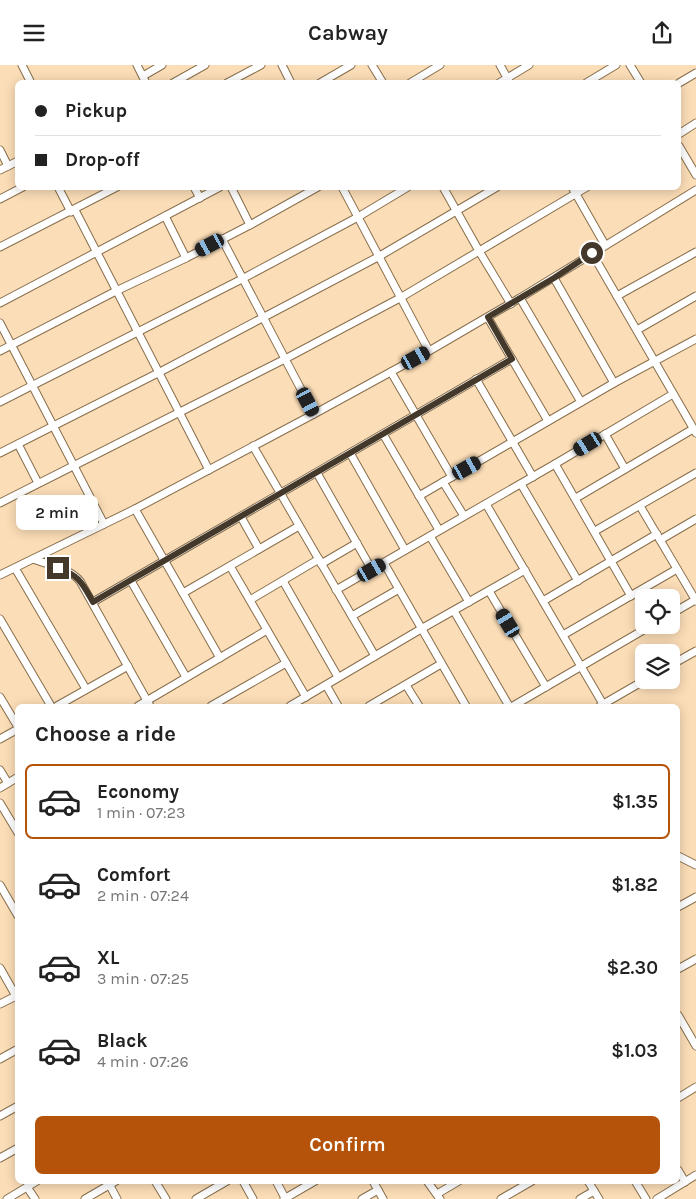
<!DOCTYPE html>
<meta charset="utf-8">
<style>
:root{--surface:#fff;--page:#f6f6f6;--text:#222;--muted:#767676;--line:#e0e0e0;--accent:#b45309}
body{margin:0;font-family:Karla,sans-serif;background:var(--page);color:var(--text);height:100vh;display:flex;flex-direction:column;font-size:19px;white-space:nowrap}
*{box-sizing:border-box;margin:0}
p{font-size:16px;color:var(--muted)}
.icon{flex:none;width:28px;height:28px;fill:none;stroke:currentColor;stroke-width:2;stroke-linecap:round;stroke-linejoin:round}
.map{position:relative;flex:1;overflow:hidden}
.sheet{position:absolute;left:15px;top:639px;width:665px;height:480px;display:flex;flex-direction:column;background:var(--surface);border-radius:8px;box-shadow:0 2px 12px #0003}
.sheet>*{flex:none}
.hud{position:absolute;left:15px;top:15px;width:666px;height:110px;border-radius:8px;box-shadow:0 2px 12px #0003;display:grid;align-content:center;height:110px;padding:0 20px;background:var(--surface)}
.fabs{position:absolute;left:635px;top:524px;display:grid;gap:10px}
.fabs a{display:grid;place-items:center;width:45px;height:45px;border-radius:8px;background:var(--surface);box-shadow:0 2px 12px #0003;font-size:25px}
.end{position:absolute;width:22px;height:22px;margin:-11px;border:6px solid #433829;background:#fff;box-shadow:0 0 0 2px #fff}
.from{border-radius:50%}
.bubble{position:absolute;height:35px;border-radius:8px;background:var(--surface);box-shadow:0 2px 12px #0003;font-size:16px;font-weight:600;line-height:35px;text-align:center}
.car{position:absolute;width:15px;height:30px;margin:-15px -8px;border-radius:6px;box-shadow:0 0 4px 1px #0007;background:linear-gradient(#222 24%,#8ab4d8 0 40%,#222 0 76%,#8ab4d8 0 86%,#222 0)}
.hud b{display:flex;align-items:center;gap:18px;height:48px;font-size:19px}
.hud b+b{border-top:1px solid var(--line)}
.hud i{width:12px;height:12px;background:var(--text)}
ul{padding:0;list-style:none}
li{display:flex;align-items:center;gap:15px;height:75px;margin:0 10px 8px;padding:0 10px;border:2px solid transparent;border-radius:8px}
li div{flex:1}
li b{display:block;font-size:19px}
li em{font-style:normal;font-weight:600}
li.active{border-color:var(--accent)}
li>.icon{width:45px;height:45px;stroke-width:1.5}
h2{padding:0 20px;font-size:22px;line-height:60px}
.primary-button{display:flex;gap:10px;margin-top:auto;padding:10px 20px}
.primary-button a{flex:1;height:58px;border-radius:8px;background:var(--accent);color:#fff;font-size:20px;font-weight:600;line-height:58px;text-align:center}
header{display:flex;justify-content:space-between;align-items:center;height:65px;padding:0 20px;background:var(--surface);font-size:22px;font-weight:600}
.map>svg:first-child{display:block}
</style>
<header><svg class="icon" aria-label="menu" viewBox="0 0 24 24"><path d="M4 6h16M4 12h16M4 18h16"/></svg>Cabway<svg class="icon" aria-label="share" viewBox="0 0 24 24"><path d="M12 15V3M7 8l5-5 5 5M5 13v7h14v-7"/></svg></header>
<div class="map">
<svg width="696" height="1134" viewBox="0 0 696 1134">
<rect width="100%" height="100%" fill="#fbddb7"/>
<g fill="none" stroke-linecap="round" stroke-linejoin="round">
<defs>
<g id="minor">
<polyline points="22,0 31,18"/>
<polyline points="137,0 146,18"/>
<polyline points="282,0 291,18"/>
<polyline points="372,0 383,18"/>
<polyline points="500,0 510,18"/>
<polyline points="630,0 641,18"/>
<polyline points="143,11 162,0"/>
<polyline points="173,18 205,0"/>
<polyline points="227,18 261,0"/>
<polyline points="320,18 351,0"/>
<polyline points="410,18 440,0"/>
<polyline points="499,18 529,0"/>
<polyline points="586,18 616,0"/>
<polyline points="679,18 696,8"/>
<polyline points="679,69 696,58"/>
<polyline points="679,81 696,110"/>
<polyline points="0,85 8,101"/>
<polyline points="0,105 18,96"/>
<polyline points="58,122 71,147"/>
<polyline points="194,122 200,133"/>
<polyline points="231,122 250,160"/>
<polyline points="342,122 429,286"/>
<polyline points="443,122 479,186 511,239"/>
<polyline points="572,122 605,180"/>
<polyline points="0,134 23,122"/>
<polyline points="75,145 209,405"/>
<polyline points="165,151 186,193"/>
<polyline points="222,174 314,349"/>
<polyline points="0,182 117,122"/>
<polyline points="592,188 696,368"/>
<polyline points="554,213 614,318"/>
<polyline points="617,231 696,187"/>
<polyline points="520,233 581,337"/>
<polyline points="0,238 220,122"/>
<polyline points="488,253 548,356"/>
<polyline points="0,258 104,459"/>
<polyline points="637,265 696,231"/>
<polyline points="0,286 116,226 186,193 250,160 318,122"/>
<polyline points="391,307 452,412"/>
<polyline points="476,314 533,412"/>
<polyline points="0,337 242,214 358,152 408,122"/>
<polyline points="383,369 439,465"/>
<polyline points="605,369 625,404"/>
<polyline points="18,379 38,418"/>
<polyline points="253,381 375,591"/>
<polyline points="0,388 158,308 378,192 497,122"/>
<polyline points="350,388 405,485"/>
<polyline points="555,399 631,531"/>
<polyline points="317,408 372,505"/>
<polyline points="443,417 464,451"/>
<polyline points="521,419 578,516"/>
<polyline points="419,431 614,318 696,274"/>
<polyline points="576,433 693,364"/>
<polyline points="0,438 285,294 400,233 587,122"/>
<polyline points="486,439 603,639"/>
<polyline points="640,441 696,536"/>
<polyline points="135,444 220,593"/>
<polyline points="241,452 259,484"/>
<polyline points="595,466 696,408"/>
<polyline points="430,471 469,537"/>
<polyline points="660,475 696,454"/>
<path d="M 33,494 C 49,500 69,503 80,516 L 150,641"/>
<polyline points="384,498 466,641"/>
<polyline points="321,499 357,478"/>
<polyline points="230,501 306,632"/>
<polyline points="15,503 86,624"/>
<polyline points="0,510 135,444 314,349 429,286 520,233 696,125"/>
<polyline points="131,516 186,612"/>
<polyline points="283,516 338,612"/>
<polyline points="336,525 555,399 673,329"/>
<polyline points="489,526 546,622"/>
<polyline points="183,528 299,461"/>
<polyline points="250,535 319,494"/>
<polyline points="543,536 657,469"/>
<polyline points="93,537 512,294"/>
<polyline points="454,546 509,641"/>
<polyline points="671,549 695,535"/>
<polyline points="352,551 399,524"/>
<polyline points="0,554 51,641"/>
<polyline points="563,570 677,504"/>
<polyline points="671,600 696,586"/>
<polyline points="326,620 338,641"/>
<polyline points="406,620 419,641"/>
<polyline points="0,632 18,662"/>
<polyline points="57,641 128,601"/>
<polyline points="138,641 267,565"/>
<polyline points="211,641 286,598"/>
<polyline points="290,641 421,564 525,505"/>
<polyline points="369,641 441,599"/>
<polyline points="513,641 652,560"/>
<polyline points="600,641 645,615"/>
<polyline points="0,674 18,664"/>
<polyline points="0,705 8,718"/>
<polyline points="0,723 18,712"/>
<polyline points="0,738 18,768"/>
<polyline points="678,791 696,800"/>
<polyline points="0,820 18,851"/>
<polyline points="678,842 696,832"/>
<polyline points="0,903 16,931"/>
<polyline points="678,904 696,894"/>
<polyline points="0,939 18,930"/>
<polyline points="678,950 696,981"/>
<polyline points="0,994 18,984"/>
<polyline points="678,1033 696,1022"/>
<polyline points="0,1051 18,1041"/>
<polyline points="0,1093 18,1083"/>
<polyline points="678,1105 685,1117"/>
<polyline points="155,1116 166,1134"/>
<polyline points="243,1116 253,1134"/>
<polyline points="276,1116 285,1133"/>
<polyline points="373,1116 383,1134"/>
<polyline points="427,1116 440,1134"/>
<polyline points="588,1116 599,1134"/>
<polyline points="635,1116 646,1134"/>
<polyline points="108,1117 117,1134"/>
<polyline points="27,1122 35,1134"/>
<polyline points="437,1129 459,1116"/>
<polyline points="7,1134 37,1116"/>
<polyline points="85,1134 116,1116"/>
<polyline points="196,1134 227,1116"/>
<polyline points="284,1134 315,1116"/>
<polyline points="362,1134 378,1125"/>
<polyline points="501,1134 532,1116"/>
<polyline points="580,1134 594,1126"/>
<polyline points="657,1134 696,1110"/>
</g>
</defs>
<!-- minor casing -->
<use href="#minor" stroke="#886e4b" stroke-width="9"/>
<!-- minor -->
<use href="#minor" stroke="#fff" stroke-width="7"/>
</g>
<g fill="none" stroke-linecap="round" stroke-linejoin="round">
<!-- route -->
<path stroke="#433829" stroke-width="6" d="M 58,503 C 80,511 82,518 93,537 L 512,294 L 488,252 L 554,213 L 592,188"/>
</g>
</svg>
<div class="fabs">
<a><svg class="icon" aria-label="locate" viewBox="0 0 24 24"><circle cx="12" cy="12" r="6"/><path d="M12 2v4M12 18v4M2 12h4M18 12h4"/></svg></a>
<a><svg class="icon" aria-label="layers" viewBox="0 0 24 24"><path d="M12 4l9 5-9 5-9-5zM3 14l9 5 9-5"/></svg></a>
</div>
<i class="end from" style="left:592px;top:188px"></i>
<i class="end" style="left:58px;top:503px"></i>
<div class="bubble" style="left:16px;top:430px;width:82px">2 min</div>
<i class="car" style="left:210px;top:180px;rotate:242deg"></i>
<i class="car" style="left:416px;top:293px;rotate:61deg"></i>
<i class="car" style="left:308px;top:337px;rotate:152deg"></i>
<i class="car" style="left:588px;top:379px;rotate:239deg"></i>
<i class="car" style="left:467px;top:403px;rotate:61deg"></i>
<i class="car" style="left:372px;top:505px;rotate:60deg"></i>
<i class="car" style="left:508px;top:558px;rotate:329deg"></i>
<div class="hud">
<b><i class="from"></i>Pickup</b>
<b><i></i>Drop-off</b>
</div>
<section class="sheet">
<h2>Choose a ride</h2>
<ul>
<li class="active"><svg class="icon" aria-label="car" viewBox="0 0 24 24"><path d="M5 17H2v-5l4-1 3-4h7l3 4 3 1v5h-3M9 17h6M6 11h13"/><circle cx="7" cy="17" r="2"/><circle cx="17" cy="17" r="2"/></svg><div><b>Economy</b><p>1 min · 07:23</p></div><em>$1.35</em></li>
<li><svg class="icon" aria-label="car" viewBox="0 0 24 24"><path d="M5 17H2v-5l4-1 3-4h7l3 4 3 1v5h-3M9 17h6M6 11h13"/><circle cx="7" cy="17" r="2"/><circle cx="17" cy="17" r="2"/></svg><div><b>Comfort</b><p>2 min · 07:24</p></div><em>$1.82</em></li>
<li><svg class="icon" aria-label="car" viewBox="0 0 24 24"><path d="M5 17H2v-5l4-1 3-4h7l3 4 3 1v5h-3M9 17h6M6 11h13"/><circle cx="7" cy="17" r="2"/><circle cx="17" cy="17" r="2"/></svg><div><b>XL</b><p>3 min · 07:25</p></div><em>$2.30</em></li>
<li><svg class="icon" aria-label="car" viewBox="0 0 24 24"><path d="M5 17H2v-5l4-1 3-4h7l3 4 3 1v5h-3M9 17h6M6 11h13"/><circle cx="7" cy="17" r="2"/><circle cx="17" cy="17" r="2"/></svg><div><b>Black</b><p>4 min · 07:26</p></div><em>$1.03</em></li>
</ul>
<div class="primary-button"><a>Confirm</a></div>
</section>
</div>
